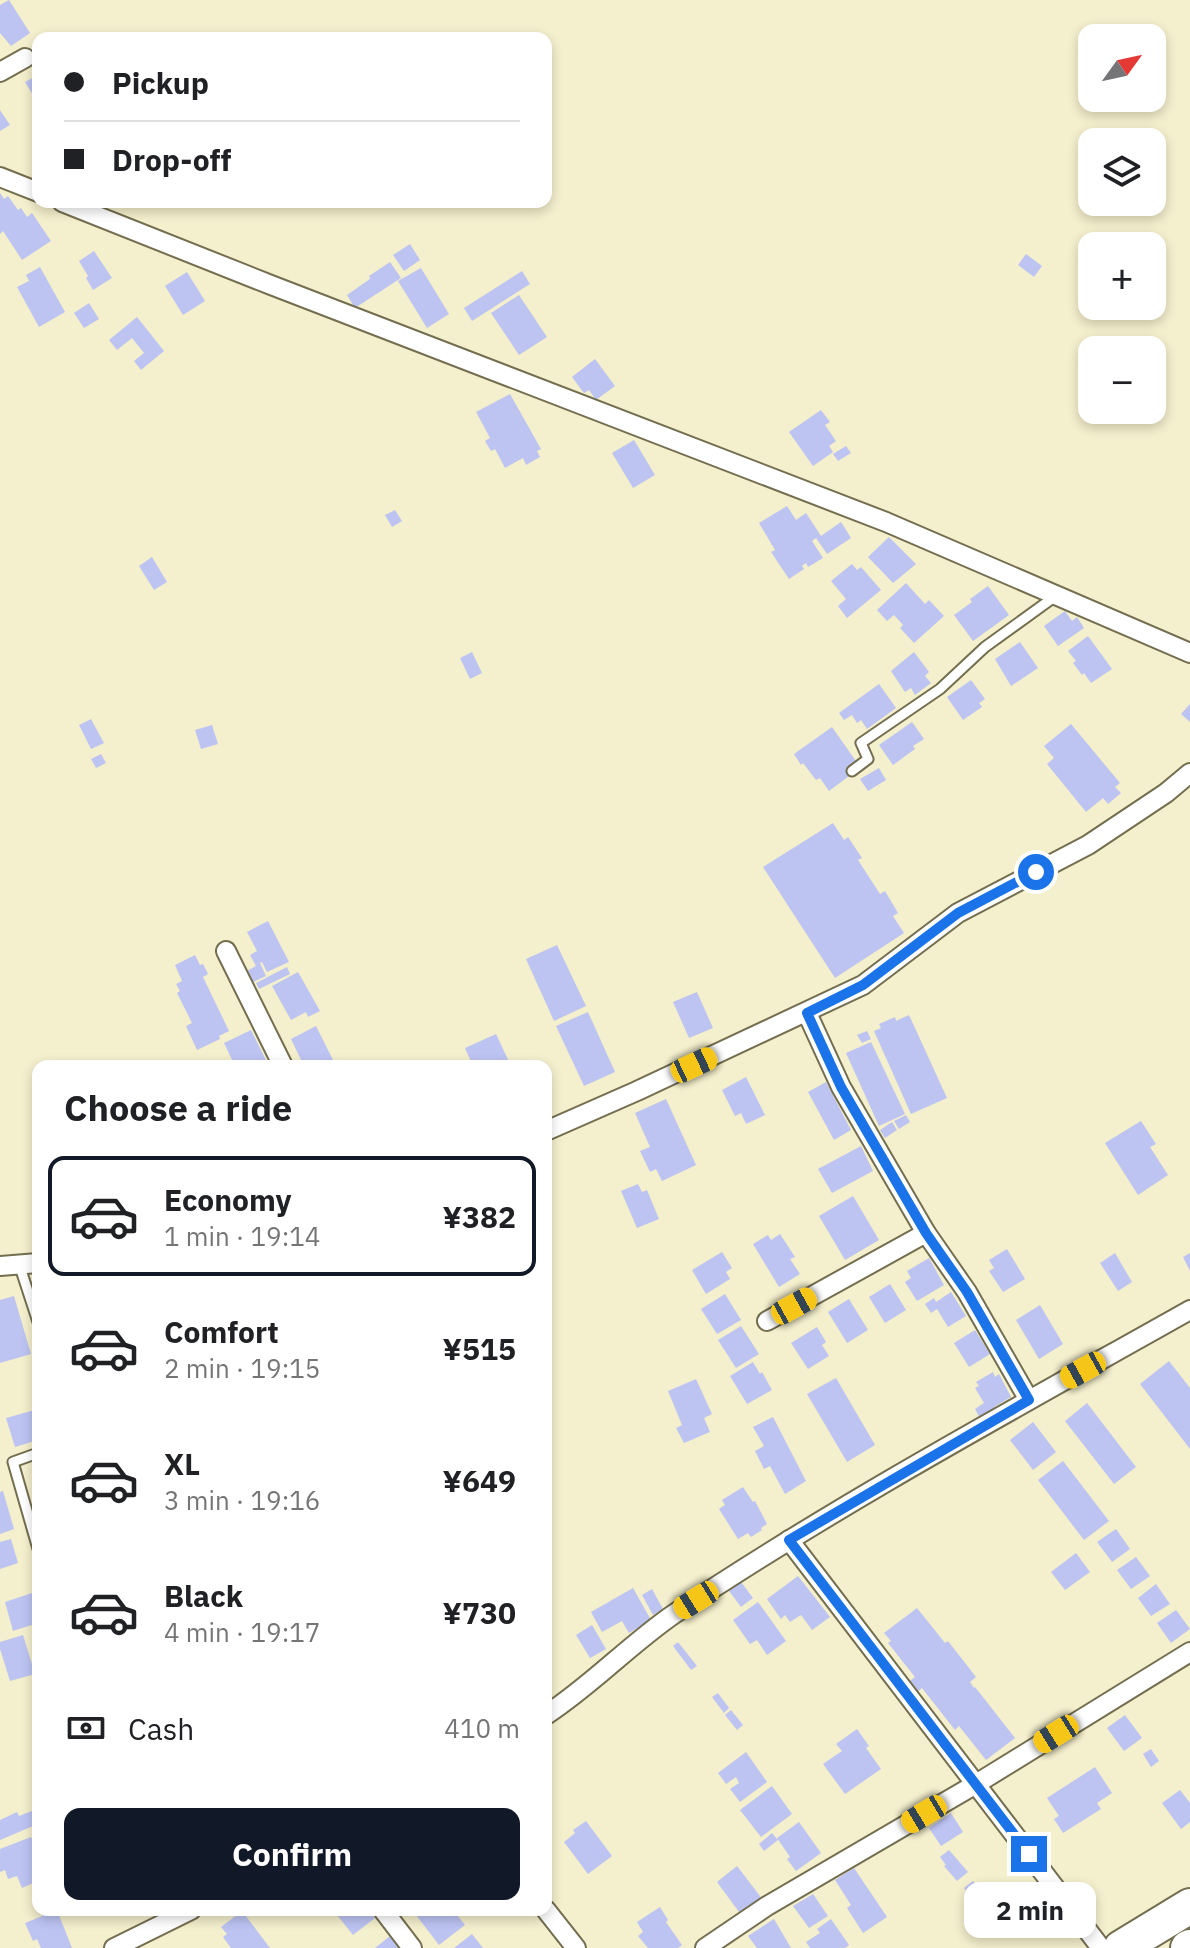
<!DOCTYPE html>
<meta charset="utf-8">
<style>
:root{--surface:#fff;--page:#f6f6f6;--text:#202124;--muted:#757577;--line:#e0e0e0;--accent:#111827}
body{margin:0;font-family:"IBM Plex Sans",sans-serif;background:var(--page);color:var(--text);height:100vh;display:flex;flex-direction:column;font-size:30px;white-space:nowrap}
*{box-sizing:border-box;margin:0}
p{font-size:26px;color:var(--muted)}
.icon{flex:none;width:44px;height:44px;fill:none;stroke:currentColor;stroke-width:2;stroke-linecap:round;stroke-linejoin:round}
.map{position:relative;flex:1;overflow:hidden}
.details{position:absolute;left:32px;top:1060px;width:520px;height:856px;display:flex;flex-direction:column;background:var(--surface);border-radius:16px;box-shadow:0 4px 12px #0003}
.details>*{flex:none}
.banner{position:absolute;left:32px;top:32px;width:520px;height:176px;border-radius:16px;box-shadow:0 4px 12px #0003;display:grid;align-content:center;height:176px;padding:0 32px;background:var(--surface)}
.needle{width:52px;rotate:57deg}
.tools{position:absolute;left:1078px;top:24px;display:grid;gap:16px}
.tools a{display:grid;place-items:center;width:88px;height:88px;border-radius:16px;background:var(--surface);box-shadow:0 4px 12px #0003;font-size:40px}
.end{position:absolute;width:36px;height:36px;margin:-18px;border:10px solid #1a73e8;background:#fff;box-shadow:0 0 0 4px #fff}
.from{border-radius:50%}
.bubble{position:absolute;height:56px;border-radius:16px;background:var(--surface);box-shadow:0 4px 12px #0003;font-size:26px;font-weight:700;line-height:56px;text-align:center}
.car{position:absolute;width:24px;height:48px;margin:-24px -12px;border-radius:10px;box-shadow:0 0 6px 2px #0007;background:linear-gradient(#f5c518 24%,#345 0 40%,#f5c518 0 76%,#345 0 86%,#f5c518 0)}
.banner b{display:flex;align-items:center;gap:28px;height:76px;font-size:30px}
.banner b+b{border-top:2px solid var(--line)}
.banner i{width:20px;height:20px;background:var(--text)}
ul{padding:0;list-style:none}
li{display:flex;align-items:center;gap:24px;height:120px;margin:0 16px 12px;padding:0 16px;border:4px solid transparent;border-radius:16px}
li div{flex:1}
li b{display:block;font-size:30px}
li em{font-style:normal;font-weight:700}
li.active{border-color:var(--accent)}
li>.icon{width:72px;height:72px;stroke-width:1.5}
h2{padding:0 32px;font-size:36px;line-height:96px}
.pay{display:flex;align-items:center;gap:20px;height:88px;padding:0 32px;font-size:30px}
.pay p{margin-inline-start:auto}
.cta{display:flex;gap:16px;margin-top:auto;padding:16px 32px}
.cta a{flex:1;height:92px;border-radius:16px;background:var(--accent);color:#fff;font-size:32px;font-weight:700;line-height:92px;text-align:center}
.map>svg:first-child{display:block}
</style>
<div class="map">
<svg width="1190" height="1948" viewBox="0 0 1190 1948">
<rect width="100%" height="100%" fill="#f4efcc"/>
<!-- building -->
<g fill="#bdc4f2">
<polygon points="9,0 30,33 11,46 0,33 0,5"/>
<polygon points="38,75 38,103 25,82"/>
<polygon points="0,110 10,125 0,131"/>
<polygon points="0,193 4,199 8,196 18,210 21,208 27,217 32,213 51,241 22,260 3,231 0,234"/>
<polygon points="410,244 420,260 404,271 393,255"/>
<polygon points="94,251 112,278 93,290 86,278 88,276 79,261"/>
<polygon points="1026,254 1042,266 1034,277 1018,265"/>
<polygon points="390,262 401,278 355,308 347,295 370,279 369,276"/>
<polygon points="40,267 65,312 39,327 17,287 29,281 26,275"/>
<polygon points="421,268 449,314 427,328 398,281"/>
<polygon points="522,271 530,284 472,321 464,308"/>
<polygon points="187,272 205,301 183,315 165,286"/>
<polygon points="519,295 547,337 519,355 491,313"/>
<polygon points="89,303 99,319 84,328 74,313"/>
<polygon points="137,317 164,351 141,370 134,361 144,353 132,338 117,350 109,340"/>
<polygon points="595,359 615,386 596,400 589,390 584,393 572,377"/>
<polygon points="510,394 541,449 537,451 540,457 526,465 523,458 505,468 495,449 491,451 485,441 490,438 476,412"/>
<polygon points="821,410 830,422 825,425 836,441 829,446 833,452 813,466 789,432"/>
<polygon points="634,440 655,475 633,488 612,453"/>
<polygon points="846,446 851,453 838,461 833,454"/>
<polygon points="787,506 796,520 806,513 821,536 841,522 851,538 827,554 816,538 812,541 823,558 808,567 806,563 802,566 804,569 789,579 771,552 775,550 759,523"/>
<polygon points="395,510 402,521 392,527 385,515"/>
<polygon points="889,537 916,564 893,583 868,557"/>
<polygon points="152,557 167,582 154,590 139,566"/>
<polygon points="852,564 857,570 861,567 881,590 847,618 838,606 846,599 831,581"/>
<polygon points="906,583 925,604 929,600 944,616 914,643 900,628 903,625 894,615 887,621 877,610"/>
<polygon points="988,586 1009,615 973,641 954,615 972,602 970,599"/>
<polygon points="1065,611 1072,621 1077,617 1084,628 1058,646 1044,626"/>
<polygon points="1088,636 1112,669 1091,683 1084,673 1082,675 1073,663 1076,661 1068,651"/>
<polygon points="1020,642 1038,668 1011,686 995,659"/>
<polygon points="472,652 482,673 470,679 460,658"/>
<polygon points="914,652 929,672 925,676 931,683 915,695 911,688 905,692 891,671"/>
<polygon points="971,680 985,699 979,703 982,707 963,720 947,697"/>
<polygon points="879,684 896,708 867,729 861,720 857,723 852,715 844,720 839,713"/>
<polygon points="1190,704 1190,722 1181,714"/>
<polygon points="91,719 104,743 91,749 79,725"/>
<polygon points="912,722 924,739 913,746 915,749 893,765 879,745"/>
<polygon points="1071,724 1120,783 1115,787 1121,793 1108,804 1103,798 1086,812 1047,764 1054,758 1044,746"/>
<polygon points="212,725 218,744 201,749 195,730"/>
<polygon points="832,727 858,764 847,772 849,776 829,791 820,778 816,780 803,763 801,765 794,754"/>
<polygon points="101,754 106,763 96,768 91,759"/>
<polygon points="879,768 886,780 868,791 860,779"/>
<polygon points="833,823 844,840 848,837 862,858 858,860 880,894 885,891 898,913 893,916 904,933 835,978 763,867"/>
<polygon points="268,921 289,962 267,972 262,962 260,963 266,976 251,983 245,972 256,966 250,955 257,951 247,932"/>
<polygon points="557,945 586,1006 554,1021 526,959"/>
<polygon points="195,955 200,965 203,964 208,974 203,977 229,1031 219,1036 220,1039 197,1050 186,1026 192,1023 177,993 180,991 176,984 182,981 175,965"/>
<polygon points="287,967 290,974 259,989 256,983"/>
<polygon points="298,972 320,1011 308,1017 306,1012 291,1020 272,986"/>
<polygon points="697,992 713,1028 689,1038 673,1002"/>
<polygon points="588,1012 615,1072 584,1086 556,1026"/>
<polygon points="909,1015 947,1098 911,1114 874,1031 881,1028 879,1024 895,1017 896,1021"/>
<polygon points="316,1026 336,1066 304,1066 291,1039"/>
<polygon points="251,1030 266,1060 253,1066 235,1066 224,1043"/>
<polygon points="867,1031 871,1039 862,1043 857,1035"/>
<polygon points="496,1034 511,1066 473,1066 465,1048"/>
<polygon points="871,1042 905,1114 879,1126 846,1053"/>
<polygon points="746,1077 765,1115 746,1124 741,1113 735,1116 722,1090"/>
<polygon points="826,1082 851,1130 834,1140 808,1092"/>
<polygon points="666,1099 696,1165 662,1181 656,1169 650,1172 640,1151 650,1147 635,1113"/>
<polygon points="906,1115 910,1122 899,1129 894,1121"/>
<polygon points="1141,1121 1156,1144 1150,1147 1168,1175 1138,1195 1105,1143"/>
<polygon points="892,1122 897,1130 885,1138 880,1130"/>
<polygon points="861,1146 873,1171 832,1193 818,1169"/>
<polygon points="638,1184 642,1192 647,1190 659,1219 637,1228 621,1191"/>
<polygon points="853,1196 879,1240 845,1260 819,1216"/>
<polygon points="780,1234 795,1257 790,1259 800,1274 779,1287 753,1244 768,1235 771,1240"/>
<polygon points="1007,1249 1025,1279 1003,1292 989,1271 994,1268 989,1260"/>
<polygon points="722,1252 732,1268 726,1272 730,1279 706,1294 692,1270"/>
<polygon points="1115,1253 1132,1282 1118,1291 1100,1263"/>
<polygon points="1190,1253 1190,1271 1183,1257"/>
<polygon points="929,1258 944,1285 917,1301 905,1282 911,1278 907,1271"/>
<polygon points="890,1284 906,1310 885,1323 869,1297"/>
<polygon points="951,1292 966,1316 948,1327 937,1309 931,1313 925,1304 934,1298 936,1302"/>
<polygon points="725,1294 741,1320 717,1334 701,1309"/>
<polygon points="14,1296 31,1354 0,1363 0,1300"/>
<polygon points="849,1299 868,1330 847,1343 828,1312"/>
<polygon points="1040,1305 1063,1344 1039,1359 1016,1320"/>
<polygon points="741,1326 759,1354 736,1368 718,1340"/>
<polygon points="817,1327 826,1342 822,1345 829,1356 808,1369 791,1343"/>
<polygon points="975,1330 990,1354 969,1367 954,1343"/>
<polygon points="1169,1361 1190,1388 1190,1449 1140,1384"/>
<polygon points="753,1362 760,1374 762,1372 772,1390 747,1404 730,1376"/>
<polygon points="993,1372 995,1377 999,1374 1011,1397 994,1407 998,1415 983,1424 975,1409 984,1403 975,1388 979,1386 976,1382"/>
<polygon points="836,1378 875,1445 847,1462 807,1394"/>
<polygon points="696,1379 712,1414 704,1418 710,1432 684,1443 676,1428 682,1425 668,1391"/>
<polygon points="1087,1403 1136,1467 1114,1484 1065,1421"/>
<polygon points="38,1409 38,1440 15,1447 6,1418"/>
<polygon points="773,1417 806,1481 785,1494 770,1466 764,1469 755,1451 764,1446 753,1427"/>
<polygon points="1033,1422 1056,1452 1033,1470 1010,1440"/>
<polygon points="1063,1461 1109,1521 1084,1540 1038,1480"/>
<polygon points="743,1487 753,1502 755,1501 767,1524 761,1528 762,1530 751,1537 748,1533 738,1539 719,1509 725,1505 722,1500"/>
<polygon points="3,1491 14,1529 0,1534 0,1492"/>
<polygon points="1116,1529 1130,1549 1112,1562 1097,1542"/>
<polygon points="11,1539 18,1563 0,1569 0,1542"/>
<polygon points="1076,1553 1090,1572 1065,1590 1051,1572"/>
<polygon points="1136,1557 1150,1576 1131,1589 1117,1570"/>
<polygon points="798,1576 830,1617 812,1630 801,1615 790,1622 785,1615 781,1619 767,1599"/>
<polygon points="741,1582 753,1598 741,1607 729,1591"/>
<polygon points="1156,1584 1170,1604 1151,1616 1138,1598"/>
<polygon points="633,1588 651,1620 629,1633 622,1621 602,1632 591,1612"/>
<polygon points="652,1589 663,1609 653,1615 642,1595"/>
<polygon points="32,1593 38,1611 38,1623 13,1631 5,1602"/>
<polygon points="758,1602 786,1641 767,1655 757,1640 750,1644 733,1620"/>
<polygon points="917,1608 945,1643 948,1641 976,1677 970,1682 974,1688 975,1687 1015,1738 986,1760 959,1726 955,1730 922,1688 915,1694 906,1684 915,1677 888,1643 891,1641 884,1633"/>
<polygon points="1176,1610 1190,1629 1171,1643 1157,1623"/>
<polygon points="592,1625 606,1649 590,1658 576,1635"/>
<polygon points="23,1635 35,1674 10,1681 0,1649 0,1642"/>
<polygon points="678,1642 697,1666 691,1670 673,1646"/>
<polygon points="718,1693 729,1708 724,1713 712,1697"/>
<polygon points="731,1710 743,1725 737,1730 725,1715"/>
<polygon points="1125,1715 1142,1738 1124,1751 1107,1728"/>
<polygon points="857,1729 869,1746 866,1748 881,1769 845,1794 823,1764 842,1751 836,1744"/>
<polygon points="1151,1749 1159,1761 1151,1767 1143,1754"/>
<polygon points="746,1752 767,1782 740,1802 730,1789 739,1783 736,1777 726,1784 718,1773"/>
<polygon points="1095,1767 1112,1793 1097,1803 1101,1809 1063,1833 1054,1819 1059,1816 1047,1798"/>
<polygon points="772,1786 792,1814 761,1837 740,1810"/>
<polygon points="1180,1790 1190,1803 1190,1822 1181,1829 1162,1803"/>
<polygon points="37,1809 38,1824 0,1840 0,1820 17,1812 19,1816"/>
<polygon points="951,1813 963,1832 941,1846 929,1828"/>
<polygon points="586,1821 612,1856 588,1874 564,1842 575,1833 573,1830"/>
<polygon points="799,1822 821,1853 796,1871 787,1859 790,1857 777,1838"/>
<polygon points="772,1833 778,1840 764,1851 759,1844"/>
<polygon points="31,1837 38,1853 38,1881 22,1888 17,1876 8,1879 5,1870 0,1872 0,1849"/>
<polygon points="949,1850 968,1872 957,1881 944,1866 946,1865 940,1857"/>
<polygon points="737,1866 763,1900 742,1916 717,1882"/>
<polygon points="854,1868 887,1917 863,1933 847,1908 851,1905 835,1880"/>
<polygon points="973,1881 995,1912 986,1918 964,1888"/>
<polygon points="813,1894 828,1916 809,1928 793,1906"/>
<polygon points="660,1907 668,1920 666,1922 682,1945 678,1948 648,1948 638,1936 643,1932 637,1922"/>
<polygon points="57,1910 72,1948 41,1948 37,1939 33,1941 25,1923"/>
<polygon points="333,1910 369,1910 375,1918 353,1935"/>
<polygon points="418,1910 453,1910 465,1925 439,1945 416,1915 419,1912"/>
<polygon points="242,1911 270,1948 231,1948 223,1937 227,1934 221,1927"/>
<polygon points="774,1919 791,1948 757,1948 748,1936"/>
<polygon points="831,1919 849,1945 845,1948 810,1948 806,1942 820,1933 817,1929"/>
<polygon points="472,1934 483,1948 454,1948"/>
<polygon points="390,1936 399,1948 375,1948"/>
</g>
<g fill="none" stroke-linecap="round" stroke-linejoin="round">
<defs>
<g id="lane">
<polyline points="852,771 868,759 861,743 940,689 985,647 1057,595"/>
<polyline points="19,1264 38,1322"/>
<polyline points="38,1453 13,1462 38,1549"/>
</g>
<g id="street">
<polyline points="0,72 25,58"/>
<polyline points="0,177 38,192"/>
<polyline points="62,202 271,285 886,522 1190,653"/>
<polyline points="226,951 283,1066"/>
<polyline points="807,1013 841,1087 926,1233 967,1292 1029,1400"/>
<polyline points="546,1131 637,1091 863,985 958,913 1088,845 1166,793 1190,773"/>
<polyline points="0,1266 38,1263"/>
<polyline points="767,1321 926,1233"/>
<polyline points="789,1540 1101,1948"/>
<path d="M 546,1715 C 592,1685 629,1645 674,1614 C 840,1503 1016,1408 1190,1310"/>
<polyline points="383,1910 412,1948"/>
<polyline points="546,1910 576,1948"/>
<polyline points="114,1948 191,1910"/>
<polyline points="705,1948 767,1906 976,1784 1190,1652"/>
</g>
<g id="highway">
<polyline points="1121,1948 1190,1906"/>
<polyline points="1188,1948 1190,1947"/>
</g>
</defs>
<!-- lane casing -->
<use href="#lane" stroke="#736e4f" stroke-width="13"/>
<!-- street casing -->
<use href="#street" stroke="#736e4f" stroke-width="22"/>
<!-- highway casing -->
<use href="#highway" stroke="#736e4f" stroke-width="38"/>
<!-- lane -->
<use href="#lane" stroke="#fff" stroke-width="9"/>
<!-- street -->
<use href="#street" stroke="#fff" stroke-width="18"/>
<!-- highway -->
<use href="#highway" stroke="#fff" stroke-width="34"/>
</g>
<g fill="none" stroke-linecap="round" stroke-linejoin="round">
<!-- route -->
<polyline stroke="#1a73e8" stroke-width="10" points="1029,1854 789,1540 1029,1400 967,1292 926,1233 841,1087 807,1013 863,985 958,913 1036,872"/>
</g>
</svg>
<div class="tools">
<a><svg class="needle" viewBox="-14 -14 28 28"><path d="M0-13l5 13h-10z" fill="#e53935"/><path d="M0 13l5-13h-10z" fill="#757577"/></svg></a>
<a><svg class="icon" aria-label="layers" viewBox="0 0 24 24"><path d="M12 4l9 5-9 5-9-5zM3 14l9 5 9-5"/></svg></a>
<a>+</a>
<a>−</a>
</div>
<i class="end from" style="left:1036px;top:872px"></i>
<i class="end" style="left:1029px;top:1854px"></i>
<div class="bubble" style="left:964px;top:1882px;width:132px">2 min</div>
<i class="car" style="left:694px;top:1065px;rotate:65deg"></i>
<i class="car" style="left:794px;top:1306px;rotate:61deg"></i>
<i class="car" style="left:1083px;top:1370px;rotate:241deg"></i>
<i class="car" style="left:696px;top:1600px;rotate:238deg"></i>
<i class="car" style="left:1056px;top:1734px;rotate:238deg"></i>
<i class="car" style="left:924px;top:1814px;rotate:239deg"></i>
<div class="banner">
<b><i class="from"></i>Pickup</b>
<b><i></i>Drop-off</b>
</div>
<section class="details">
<h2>Choose a ride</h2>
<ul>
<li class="active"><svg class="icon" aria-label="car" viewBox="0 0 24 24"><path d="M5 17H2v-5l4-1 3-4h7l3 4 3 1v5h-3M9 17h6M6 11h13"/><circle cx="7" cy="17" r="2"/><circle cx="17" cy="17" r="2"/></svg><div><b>Economy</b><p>1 min · 19:14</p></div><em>¥382</em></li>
<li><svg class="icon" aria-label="car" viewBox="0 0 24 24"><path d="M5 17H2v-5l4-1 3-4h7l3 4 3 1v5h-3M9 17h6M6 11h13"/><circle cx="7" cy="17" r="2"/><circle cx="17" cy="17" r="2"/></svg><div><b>Comfort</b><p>2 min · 19:15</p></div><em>¥515</em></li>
<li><svg class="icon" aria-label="car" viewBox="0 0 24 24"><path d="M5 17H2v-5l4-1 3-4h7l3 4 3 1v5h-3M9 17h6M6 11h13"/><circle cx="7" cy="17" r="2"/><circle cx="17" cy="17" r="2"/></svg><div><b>XL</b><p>3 min · 19:16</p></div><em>¥649</em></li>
<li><svg class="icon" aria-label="car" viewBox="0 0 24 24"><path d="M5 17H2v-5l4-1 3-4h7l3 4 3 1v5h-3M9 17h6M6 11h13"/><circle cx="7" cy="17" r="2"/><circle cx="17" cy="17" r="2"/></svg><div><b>Black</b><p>4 min · 19:17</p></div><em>¥730</em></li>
</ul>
<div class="pay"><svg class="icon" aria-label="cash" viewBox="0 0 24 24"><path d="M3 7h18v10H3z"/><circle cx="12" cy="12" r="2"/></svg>Cash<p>410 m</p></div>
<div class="cta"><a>Confirm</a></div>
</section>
</div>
